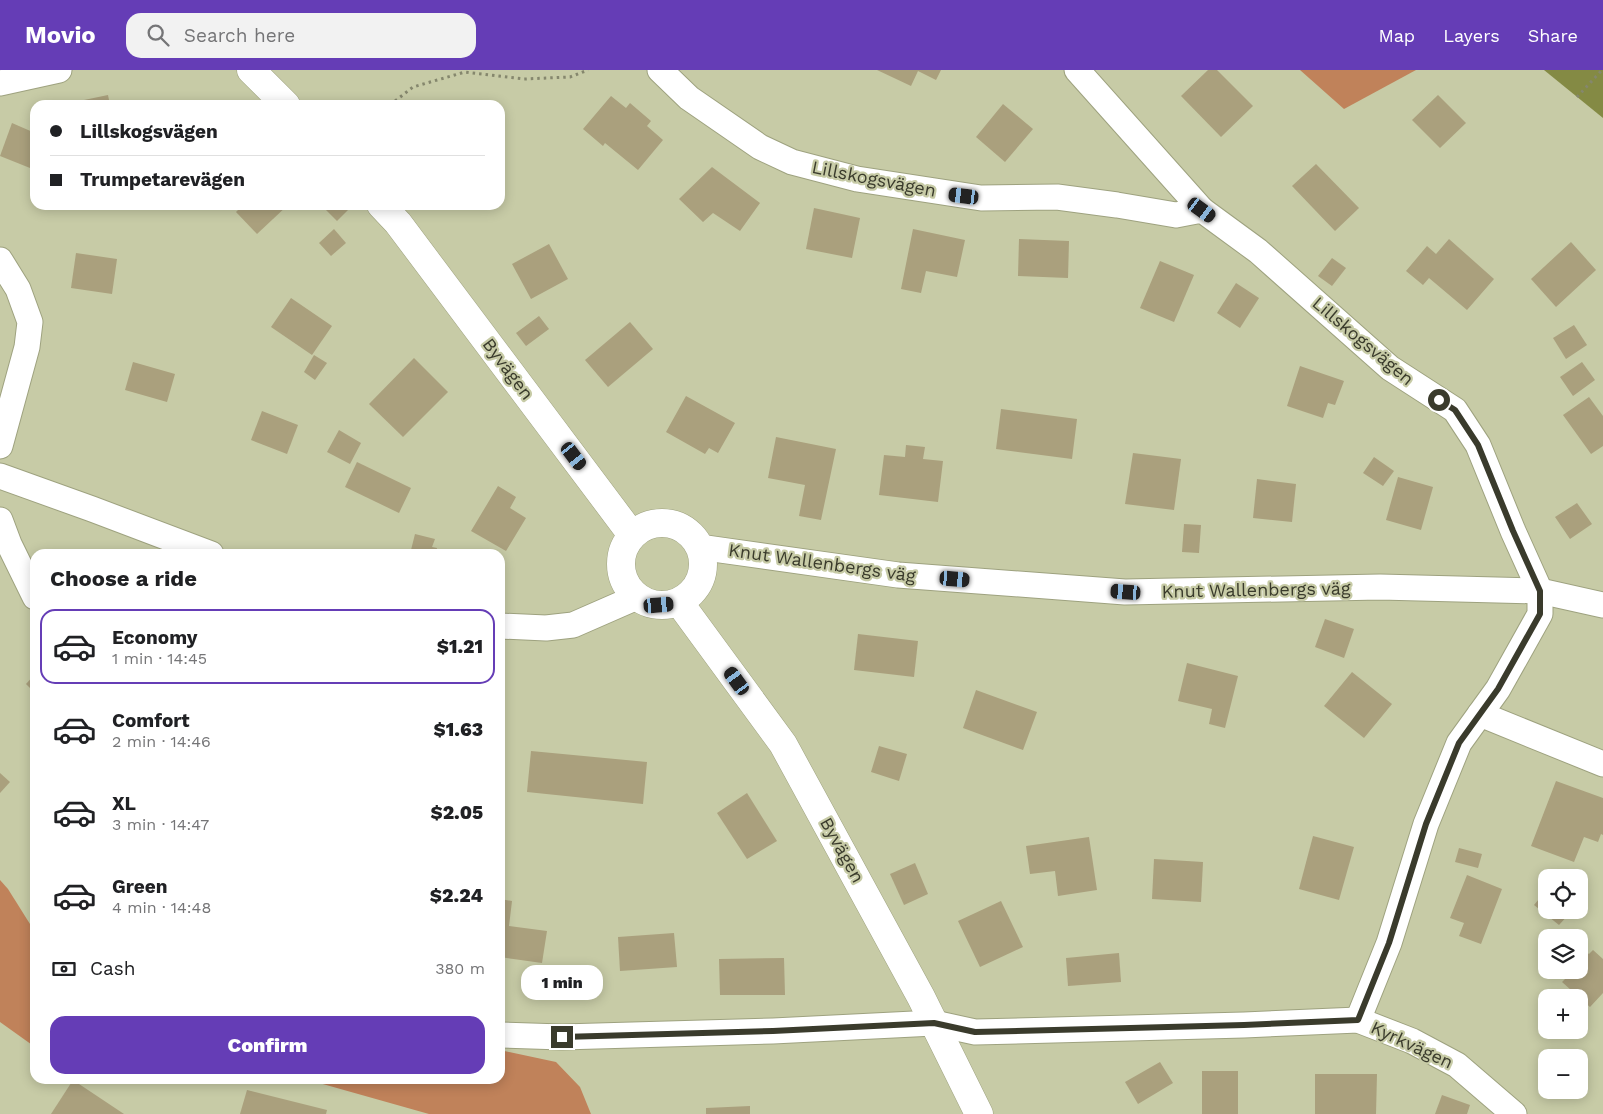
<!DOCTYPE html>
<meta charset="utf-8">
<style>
:root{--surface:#fff;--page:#f2f2f2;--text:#202124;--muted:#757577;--line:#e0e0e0;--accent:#653db6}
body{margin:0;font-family:"Work Sans",sans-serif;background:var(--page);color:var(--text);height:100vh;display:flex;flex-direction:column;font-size:19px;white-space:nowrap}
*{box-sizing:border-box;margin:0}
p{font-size:16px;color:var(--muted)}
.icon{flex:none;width:28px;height:28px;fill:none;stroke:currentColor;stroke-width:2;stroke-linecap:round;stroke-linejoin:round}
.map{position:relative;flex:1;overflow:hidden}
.drawer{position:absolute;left:30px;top:479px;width:475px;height:535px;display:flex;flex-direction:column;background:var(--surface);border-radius:15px;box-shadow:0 2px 12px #0003}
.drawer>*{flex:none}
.banner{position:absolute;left:30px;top:30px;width:475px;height:110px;border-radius:15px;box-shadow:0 2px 12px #0003;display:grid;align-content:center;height:110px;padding:0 20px;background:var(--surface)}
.buttons{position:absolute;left:1538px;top:799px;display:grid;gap:10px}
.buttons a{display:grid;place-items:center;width:50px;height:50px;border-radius:10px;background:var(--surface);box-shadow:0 2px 12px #0003;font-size:25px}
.end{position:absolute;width:22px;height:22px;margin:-11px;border:6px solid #3a3b2c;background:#fff;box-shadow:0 0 0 2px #fff}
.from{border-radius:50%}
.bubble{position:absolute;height:35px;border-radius:15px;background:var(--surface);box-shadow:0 2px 12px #0003;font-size:16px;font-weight:800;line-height:35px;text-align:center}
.car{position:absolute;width:15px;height:30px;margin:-15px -8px;border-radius:6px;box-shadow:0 0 4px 1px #0007;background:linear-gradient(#222 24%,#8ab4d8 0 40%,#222 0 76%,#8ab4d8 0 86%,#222 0)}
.banner b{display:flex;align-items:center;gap:18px;height:48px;font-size:19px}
.banner b+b{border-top:1px solid var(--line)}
.banner i{width:12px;height:12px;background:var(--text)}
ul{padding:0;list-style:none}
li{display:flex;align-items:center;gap:15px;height:75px;margin:0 10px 8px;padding:0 10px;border:2px solid transparent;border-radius:15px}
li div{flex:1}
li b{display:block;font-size:19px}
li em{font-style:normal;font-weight:800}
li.selected{border-color:var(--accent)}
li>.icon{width:45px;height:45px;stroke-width:1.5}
h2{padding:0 20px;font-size:22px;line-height:60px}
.pay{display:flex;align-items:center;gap:12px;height:55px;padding:0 20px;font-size:19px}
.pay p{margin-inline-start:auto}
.action{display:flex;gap:10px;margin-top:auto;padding:10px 20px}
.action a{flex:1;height:58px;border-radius:15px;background:var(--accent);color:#fff;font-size:20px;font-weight:800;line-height:58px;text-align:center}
header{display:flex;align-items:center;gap:30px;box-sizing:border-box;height:70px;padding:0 25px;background:var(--accent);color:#fff}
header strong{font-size:24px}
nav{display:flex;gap:28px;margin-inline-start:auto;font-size:18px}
.search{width:350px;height:45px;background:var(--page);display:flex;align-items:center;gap:12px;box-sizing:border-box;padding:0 18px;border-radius:15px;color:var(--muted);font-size:19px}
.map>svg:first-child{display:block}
</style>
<header>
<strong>Movio</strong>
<div class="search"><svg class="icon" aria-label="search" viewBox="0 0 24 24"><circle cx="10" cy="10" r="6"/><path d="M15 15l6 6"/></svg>Search here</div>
<nav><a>Map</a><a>Layers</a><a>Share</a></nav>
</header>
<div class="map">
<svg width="1603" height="1044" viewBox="0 0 1603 1044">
<rect width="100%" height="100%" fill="#c7cba6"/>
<!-- forest -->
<g fill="#c0825a">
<polygon points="1300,0 1416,0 1344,39"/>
<polygon points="0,810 8,819 35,862 35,977 0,952"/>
<polygon points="500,980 556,992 580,1017 591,1044 429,1044 305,1009 500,1009"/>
</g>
<!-- water -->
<polygon fill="#848a44" points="1544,0 1603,0 1603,48"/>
<!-- building -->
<g fill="#aaa07d">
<polygon points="877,0 941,0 936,10 918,1 911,16"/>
<polygon points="1208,0 1217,0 1253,36 1221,67 1181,26"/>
<polygon points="108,25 110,35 85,35 84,30"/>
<polygon points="1438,25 1466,53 1440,78 1412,50"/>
<polygon points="611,26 626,38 630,33 651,51 647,56 663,70 638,100 605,73 603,76 583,59"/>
<polygon points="1003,34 1033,59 1005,92 976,67"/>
<polygon points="12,53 35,63 35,100 0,86"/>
<polygon points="1316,94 1359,138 1335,161 1292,116"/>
<polygon points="712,97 760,133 740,161 713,143 703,152 679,129"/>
<polygon points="243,135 288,135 257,164 236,142"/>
<polygon points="321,135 353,135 337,151"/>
<polygon points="814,138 860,148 852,188 806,179"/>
<polygon points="334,159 346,173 331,186 319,173"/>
<polygon points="913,159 965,170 957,207 926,201 921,223 901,219"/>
<polygon points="1019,169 1069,171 1068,208 1018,206"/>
<polygon points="1449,169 1494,209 1467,240 1429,208 1423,215 1406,201 1427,176 1436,184"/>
<polygon points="1571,172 1596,200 1556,237 1531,209"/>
<polygon points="549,174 568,209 531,229 512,194"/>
<polygon points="76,183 117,189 112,224 71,218"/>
<polygon points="1332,188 1346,198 1332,216 1318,206"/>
<polygon points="1160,191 1194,205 1174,252 1140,238"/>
<polygon points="1236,213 1259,228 1240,258 1217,243"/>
<polygon points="291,228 332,256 312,285 271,257"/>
<polygon points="539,246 549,259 526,276 516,263"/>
<polygon points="630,252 653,279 608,317 585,290"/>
<polygon points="1574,255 1587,275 1566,289 1553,268"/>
<polygon points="314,285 327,293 315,310 304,302"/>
<polygon points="414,288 448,322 403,367 369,334"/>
<polygon points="133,292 175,304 167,332 125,320"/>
<polygon points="1582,292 1595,310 1573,326 1560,307"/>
<polygon points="1300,296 1344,311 1335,335 1328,333 1323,348 1287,336"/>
<polygon points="686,326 735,353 718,383 709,378 705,384 666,362"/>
<polygon points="1589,327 1603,346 1603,376 1591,384 1563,345"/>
<polygon points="1001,339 1077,349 1072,389 996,379"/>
<polygon points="262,341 298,355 287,384 251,370"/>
<polygon points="339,360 361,373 350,394 327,382"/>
<polygon points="776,367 836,379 821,450 799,446 805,415 768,408"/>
<polygon points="906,375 925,377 923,389 943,391 938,432 879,425 884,385 905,387"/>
<polygon points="1133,383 1181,389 1174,440 1125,434"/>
<polygon points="1374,387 1394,401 1383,416 1363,403"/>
<polygon points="357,392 411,418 399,443 345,417"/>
<polygon points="1398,407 1433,417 1421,460 1386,450"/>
<polygon points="1257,409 1296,414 1292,452 1253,448"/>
<polygon points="498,416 516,427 510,438 526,448 506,481 471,461"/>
<polygon points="1577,433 1592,454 1570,469 1555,447"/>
<polygon points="1184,454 1201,455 1199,483 1182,482"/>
<polygon points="415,464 435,469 432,477 437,478 436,484 410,484"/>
<polygon points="1325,549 1354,559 1344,588 1315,577"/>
<polygon points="858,564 918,571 914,607 854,600"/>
<polygon points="1187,593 1238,606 1225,658 1209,654 1212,639 1178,631"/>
<polygon points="1352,602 1392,634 1364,668 1324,636"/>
<polygon points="35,604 35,623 26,614"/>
<polygon points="976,620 1037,642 1023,680 963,658"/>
<polygon points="879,676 907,684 899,711 871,702"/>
<polygon points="531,681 647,692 643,734 527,722"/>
<polygon points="0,703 10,712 0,723"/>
<polygon points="1556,711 1603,728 1603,765 1601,764 1598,772 1584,767 1574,792 1531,776"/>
<polygon points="747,723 777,771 747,789 717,743"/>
<polygon points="1313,766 1354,777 1339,830 1299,819"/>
<polygon points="1089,767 1097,820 1058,826 1055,801 1030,804 1026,776"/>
<polygon points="1459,778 1482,784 1478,798 1455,792"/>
<polygon points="1154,789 1203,792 1201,832 1152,829"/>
<polygon points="915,793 928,824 904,835 890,804"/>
<polygon points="1467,805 1502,819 1481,874 1459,866 1464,853 1450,848"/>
<polygon points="1544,823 1546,825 1546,840 1564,840 1569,844 1559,855 1534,835"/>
<polygon points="500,829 512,831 509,856 547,861 542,893 500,887"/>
<polygon points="1001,831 1023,877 980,897 958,851"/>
<polygon points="674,863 677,897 620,901 618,867"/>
<polygon points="1580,877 1589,884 1593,880 1603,889 1603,923 1590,937 1562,912 1567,907 1560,900 1579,900 1579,879"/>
<polygon points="1119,883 1121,912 1068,916 1066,888"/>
<polygon points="784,888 785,925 720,925 719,889"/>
<polygon points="1160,992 1173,1013 1138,1034 1125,1012"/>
<rect x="1202" y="1001" width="36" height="43"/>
<polygon points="1315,1004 1377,1004 1376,1044 1315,1044"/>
<polygon points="73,1010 124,1044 51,1044"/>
<polygon points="247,1020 327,1040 326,1044 240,1044"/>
<polygon points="1442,1025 1470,1035 1467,1044 1435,1044"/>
<polygon points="750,1036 750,1044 706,1044 706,1038"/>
</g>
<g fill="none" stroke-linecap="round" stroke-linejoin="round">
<defs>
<g id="minor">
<polyline points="660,0 689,28 760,77 792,92 857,109 981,128 1057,127 1117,135 1176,145 1202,140 1258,181 1390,298 1455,340 1478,375 1513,461 1540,521 1540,544 1498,619 1459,673 1426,754 1389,873 1358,950"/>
<polyline points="1077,0 1202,140"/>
<polyline points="0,13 59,0"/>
<polyline points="0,190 18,219 30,252 27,277 0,376"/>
<polyline points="0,406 92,439 211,484"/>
<polyline points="0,450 9,474 35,527"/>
<polyline points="699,477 898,505 1125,522 1380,517 1540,521 1603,535"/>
<polyline points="500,556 546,558 573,555 637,527"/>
<polyline points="1480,644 1603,694"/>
<polyline points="500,965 562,967 773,961 934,953 975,962 1244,955 1358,950 1412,971 1457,995 1514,1044"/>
</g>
<g id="tertiary">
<polyline points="251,0 286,35"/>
<polyline points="381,135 398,153 632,465"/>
<circle cx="662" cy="494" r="41"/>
<polyline points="679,532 783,674 921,927 979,1044"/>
</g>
</defs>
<!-- minor casing -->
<use href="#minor" stroke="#9ea27f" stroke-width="27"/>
<!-- tertiary casing -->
<use href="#tertiary" stroke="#9ea27f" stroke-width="29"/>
<!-- path -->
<g stroke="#85876d" stroke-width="3" stroke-dasharray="2.5 4" stroke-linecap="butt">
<polyline points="1577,27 1602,0"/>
<polyline points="390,35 413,17 465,2 524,9 570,7 588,0"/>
</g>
<!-- minor -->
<use href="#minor" stroke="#fff" stroke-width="25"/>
<!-- tertiary -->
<use href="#tertiary" stroke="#fff" stroke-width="28"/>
</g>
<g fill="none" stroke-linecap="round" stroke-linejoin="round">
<!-- route -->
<polyline stroke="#3a3b2c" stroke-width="6" points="562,967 773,961 934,953 975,962 1244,955 1358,950 1389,873 1426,754 1459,673 1498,619 1540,544 1540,521 1513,461 1478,375 1455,340 1439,330"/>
</g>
<g text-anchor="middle" stroke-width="4.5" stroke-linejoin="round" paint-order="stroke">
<!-- street labels -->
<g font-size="18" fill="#3a3b2c" stroke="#c7cba6">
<text transform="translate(874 109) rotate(11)" y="6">Lillskogsvägen</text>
<text transform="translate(1363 271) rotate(40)" y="6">Lillskogsvägen</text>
<text transform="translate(508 299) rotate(53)" y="6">Byvägen</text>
<text transform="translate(822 493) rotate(8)" y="6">Knut Wallenbergs väg</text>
<text transform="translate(1256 520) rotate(-1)" y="6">Knut Wallenbergs väg</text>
<text transform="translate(842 780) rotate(61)" y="6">Byvägen</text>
<text transform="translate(1412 975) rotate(25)" y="6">Kyrkvägen</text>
</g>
</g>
</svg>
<div class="buttons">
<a><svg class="icon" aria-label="locate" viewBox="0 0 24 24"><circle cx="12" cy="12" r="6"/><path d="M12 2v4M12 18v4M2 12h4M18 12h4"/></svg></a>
<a><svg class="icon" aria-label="layers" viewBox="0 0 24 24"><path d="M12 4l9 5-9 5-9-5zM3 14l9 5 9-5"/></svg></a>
<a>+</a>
<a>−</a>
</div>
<i class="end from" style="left:1439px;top:330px"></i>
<i class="end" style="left:562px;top:967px"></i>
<div class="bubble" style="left:521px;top:895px;width:82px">1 min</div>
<i class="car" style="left:964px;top:126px;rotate:277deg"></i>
<i class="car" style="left:1202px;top:140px;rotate:126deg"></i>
<i class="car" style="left:574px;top:386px;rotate:143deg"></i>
<i class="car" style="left:955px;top:509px;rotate:95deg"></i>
<i class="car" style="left:1126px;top:522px;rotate:274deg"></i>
<i class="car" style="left:659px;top:535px;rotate:85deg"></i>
<i class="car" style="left:737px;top:611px;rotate:324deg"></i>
<div class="banner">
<b><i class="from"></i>Lillskogsvägen</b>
<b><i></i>Trumpetarevägen</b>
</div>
<section class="drawer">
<h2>Choose a ride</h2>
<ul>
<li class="selected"><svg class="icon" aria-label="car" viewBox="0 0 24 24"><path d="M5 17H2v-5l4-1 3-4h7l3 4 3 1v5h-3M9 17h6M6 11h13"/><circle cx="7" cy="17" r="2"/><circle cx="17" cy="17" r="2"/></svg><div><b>Economy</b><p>1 min · 14:45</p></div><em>$1.21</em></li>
<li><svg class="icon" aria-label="car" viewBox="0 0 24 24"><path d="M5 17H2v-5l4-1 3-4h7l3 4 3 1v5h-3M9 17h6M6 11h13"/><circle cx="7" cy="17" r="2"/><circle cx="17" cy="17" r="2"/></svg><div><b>Comfort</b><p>2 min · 14:46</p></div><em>$1.63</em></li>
<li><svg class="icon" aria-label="car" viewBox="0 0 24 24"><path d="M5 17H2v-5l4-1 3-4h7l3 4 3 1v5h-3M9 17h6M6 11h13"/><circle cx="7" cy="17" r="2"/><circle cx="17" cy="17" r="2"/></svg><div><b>XL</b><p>3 min · 14:47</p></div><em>$2.05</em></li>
<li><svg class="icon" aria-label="car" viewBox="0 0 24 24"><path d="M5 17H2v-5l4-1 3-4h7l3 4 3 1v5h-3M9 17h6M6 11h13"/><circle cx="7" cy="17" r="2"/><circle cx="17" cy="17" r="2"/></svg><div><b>Green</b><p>4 min · 14:48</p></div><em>$2.24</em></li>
</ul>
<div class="pay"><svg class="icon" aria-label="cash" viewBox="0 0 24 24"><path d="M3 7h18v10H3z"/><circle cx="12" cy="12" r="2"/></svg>Cash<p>380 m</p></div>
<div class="action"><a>Confirm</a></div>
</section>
</div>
